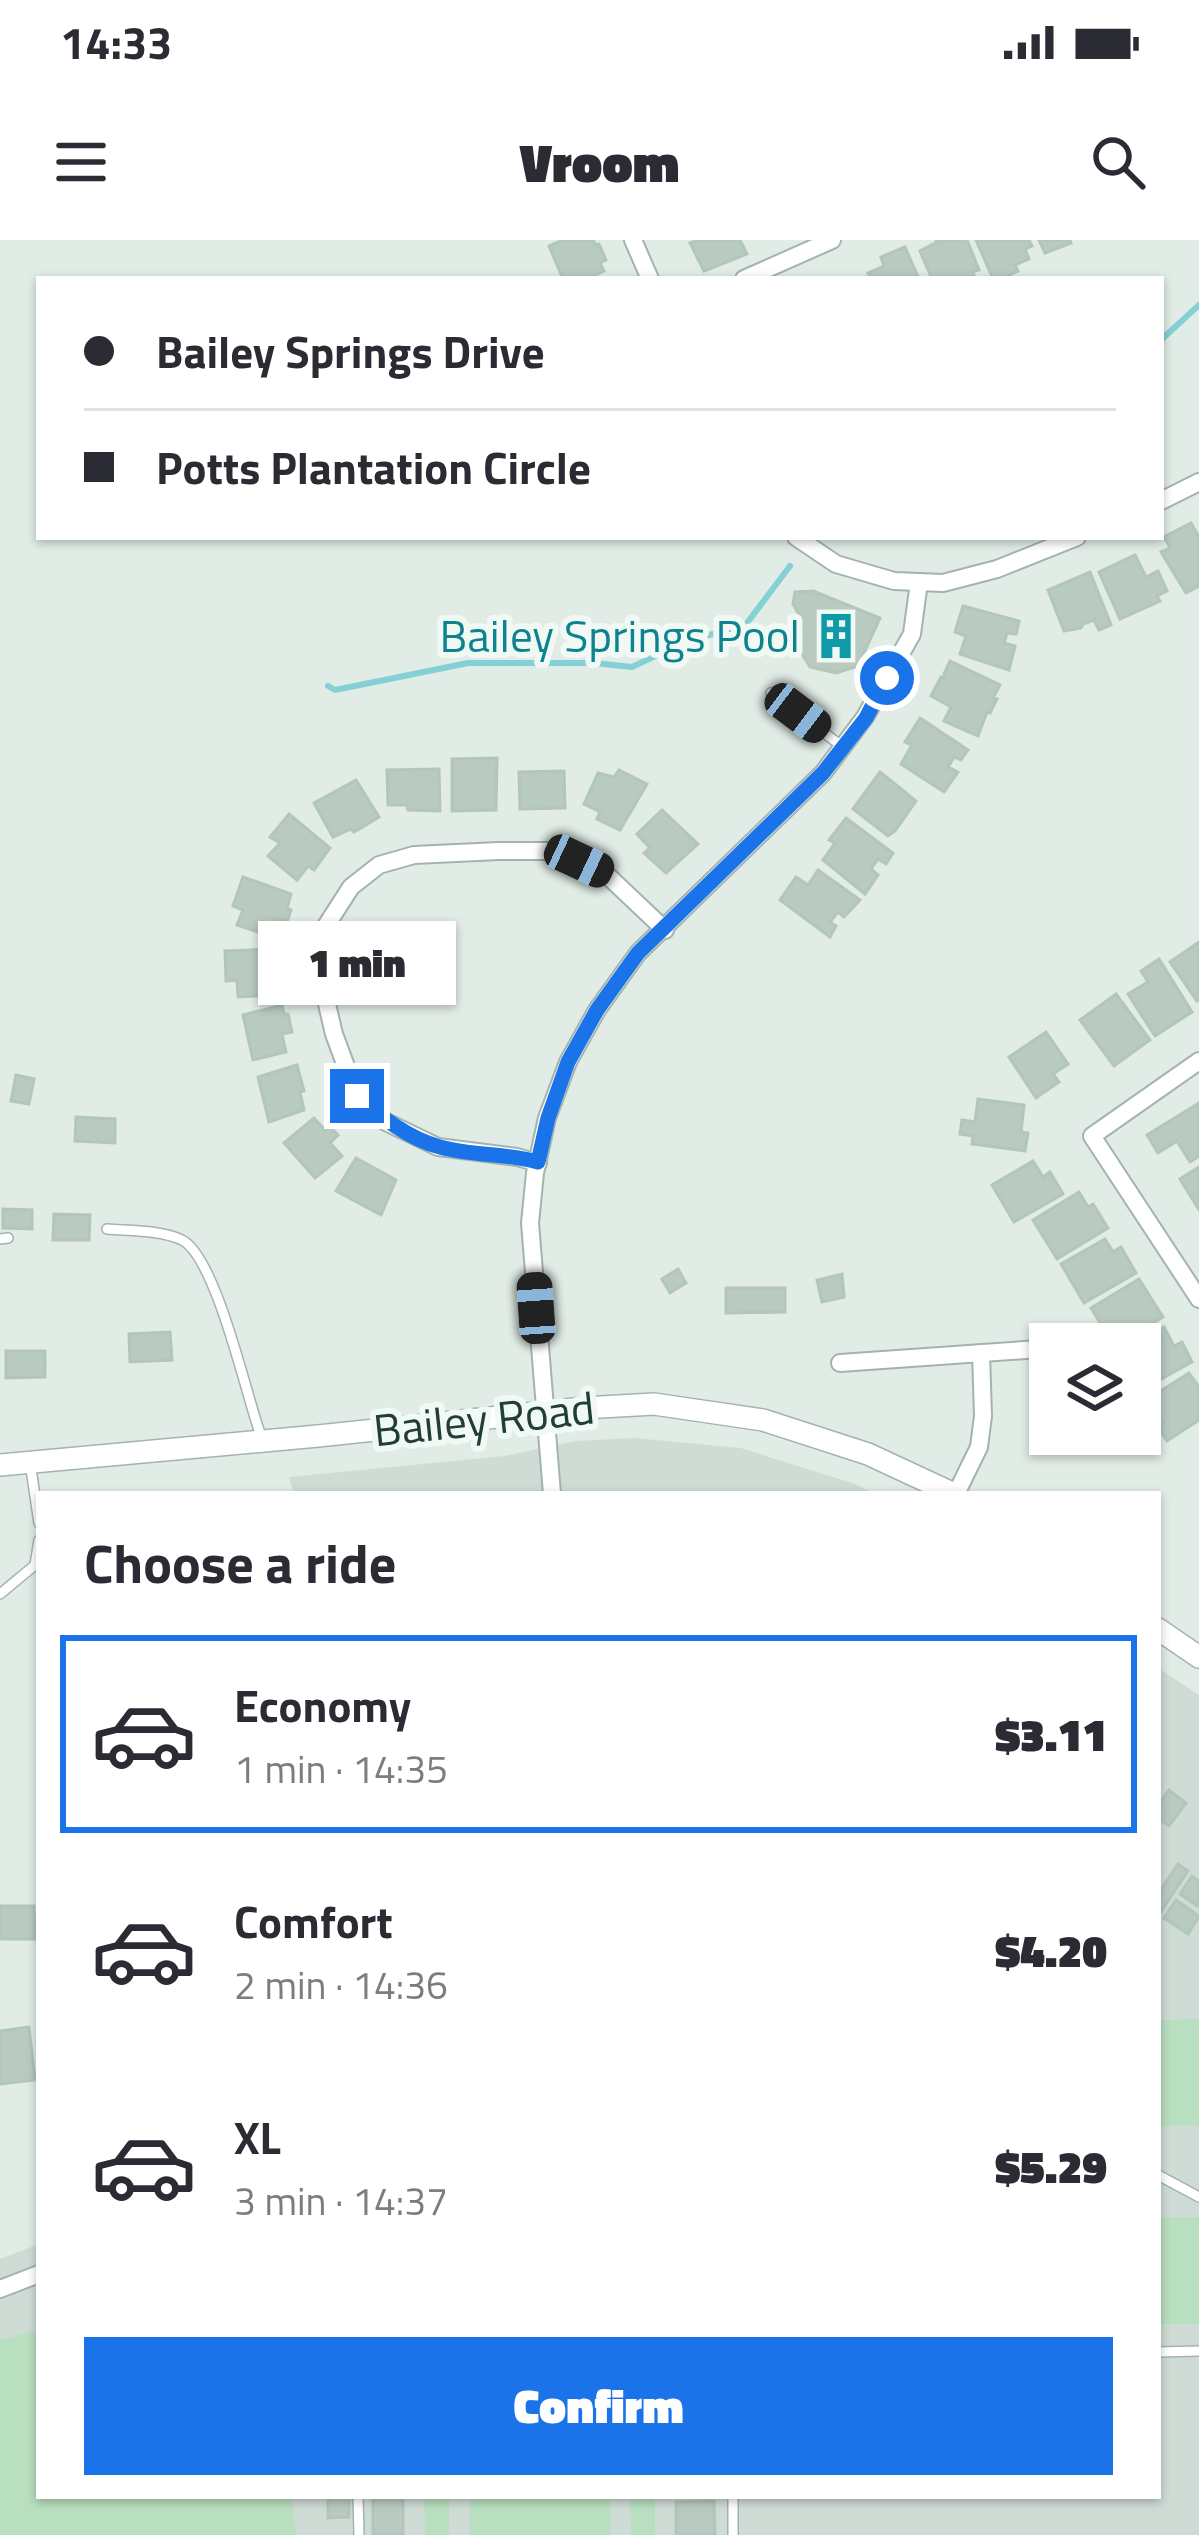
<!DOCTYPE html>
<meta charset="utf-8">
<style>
:root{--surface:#fff;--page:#f7f7f7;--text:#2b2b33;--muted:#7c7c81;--line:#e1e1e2;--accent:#1a73e8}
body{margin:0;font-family:"Titillium Web",sans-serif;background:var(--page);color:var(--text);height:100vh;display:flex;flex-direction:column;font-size:45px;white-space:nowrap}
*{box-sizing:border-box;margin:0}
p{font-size:39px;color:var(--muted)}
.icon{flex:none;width:66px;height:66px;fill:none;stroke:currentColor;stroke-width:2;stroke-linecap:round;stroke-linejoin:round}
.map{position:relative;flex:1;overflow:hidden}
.sheet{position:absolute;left:36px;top:1251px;width:1125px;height:1008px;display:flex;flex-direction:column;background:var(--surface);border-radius:0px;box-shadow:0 3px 9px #0004}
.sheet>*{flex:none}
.banner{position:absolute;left:36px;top:36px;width:1128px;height:264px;border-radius:0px;box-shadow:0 3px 9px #0004;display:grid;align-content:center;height:264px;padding:0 48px;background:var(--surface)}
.buttons{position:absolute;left:1029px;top:1083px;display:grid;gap:24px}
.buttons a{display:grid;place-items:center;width:132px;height:132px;border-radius:0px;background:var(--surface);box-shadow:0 3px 9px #0004;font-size:60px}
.end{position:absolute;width:54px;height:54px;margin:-27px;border:15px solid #1a73e8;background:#fff;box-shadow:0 0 0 6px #fff}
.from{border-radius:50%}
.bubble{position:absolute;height:84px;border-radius:0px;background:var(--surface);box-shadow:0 3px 9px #0004;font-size:39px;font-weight:800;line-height:84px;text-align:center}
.car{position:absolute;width:36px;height:72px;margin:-36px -18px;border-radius:15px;box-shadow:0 0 9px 3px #0007;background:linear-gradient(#222 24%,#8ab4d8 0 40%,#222 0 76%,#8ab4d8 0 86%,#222 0)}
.banner b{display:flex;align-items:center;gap:42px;height:114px;font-size:45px}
.banner b+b{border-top:3px solid var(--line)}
.banner i{width:30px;height:30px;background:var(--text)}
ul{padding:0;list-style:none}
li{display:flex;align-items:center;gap:36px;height:198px;margin:0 24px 18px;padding:0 24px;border:6px solid transparent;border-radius:0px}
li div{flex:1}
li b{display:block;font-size:45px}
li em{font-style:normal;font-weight:800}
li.selected{border-color:var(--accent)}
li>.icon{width:108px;height:108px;stroke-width:1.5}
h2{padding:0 48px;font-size:54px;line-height:144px}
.button{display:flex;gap:24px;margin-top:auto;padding:24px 48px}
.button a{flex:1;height:138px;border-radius:0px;background:var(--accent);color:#fff;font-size:48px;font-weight:800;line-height:138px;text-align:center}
.status{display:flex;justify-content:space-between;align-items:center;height:84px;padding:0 60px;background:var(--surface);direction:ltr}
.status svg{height:33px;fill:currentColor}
header{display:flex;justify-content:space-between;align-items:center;height:156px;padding:0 48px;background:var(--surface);font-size:54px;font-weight:800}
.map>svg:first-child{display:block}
</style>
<div class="status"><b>14:33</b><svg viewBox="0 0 49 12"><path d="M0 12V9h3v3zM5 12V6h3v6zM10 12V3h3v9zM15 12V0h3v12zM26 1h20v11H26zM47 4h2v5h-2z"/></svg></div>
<header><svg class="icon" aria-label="menu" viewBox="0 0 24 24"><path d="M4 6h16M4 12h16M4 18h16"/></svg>Vroom<svg class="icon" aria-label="search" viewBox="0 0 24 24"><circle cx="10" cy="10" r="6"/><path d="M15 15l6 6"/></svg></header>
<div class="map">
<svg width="1199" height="2295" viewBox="0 0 1199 2295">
<rect width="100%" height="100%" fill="#e1ece6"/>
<!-- built -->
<g fill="#cfdcd5">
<polygon points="634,1198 741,1208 855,1244 876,1254 294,1254 289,1237 504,1216 576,1201"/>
<polygon points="1158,1428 1199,1455 1199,2295 0,2295 0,2019 39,2004 39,2256 1158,2256"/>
</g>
<!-- green -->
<g fill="#b8dfbf">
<polygon points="1199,1779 1199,1886 1158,1886 1158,1780"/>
<polygon points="1199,1977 1199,2084 1158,2084 1158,1978"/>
<polygon points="39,2090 39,2256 291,2256 297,2295 0,2295 0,2100"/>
<polygon points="424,2256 449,2256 449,2295 425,2295"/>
<rect x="470" y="2256" width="140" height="39"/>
<polygon points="630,2256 655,2256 655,2295 631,2295"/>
</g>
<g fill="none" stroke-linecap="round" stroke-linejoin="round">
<!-- stream -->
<g stroke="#85d0d5" stroke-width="6">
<polyline points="1161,100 1199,65"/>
<polyline points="328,446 335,450 468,423 594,423 632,427 691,399 744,387 790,326"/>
</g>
</g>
<!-- building -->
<g fill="#b9cac1" stroke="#b3c6bc" stroke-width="3">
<polygon points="563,0 593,0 596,5 599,4 606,20 600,23 604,31 587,39 563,39 549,6"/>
<polygon points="699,0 740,0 747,14 704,31 690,3"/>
<polygon points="936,0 967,0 979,30 972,32 975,37 932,39 920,11 937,2"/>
<polygon points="976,0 1029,0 1032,6 1025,9 1029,19 1015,25 1018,31 1000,39 993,39"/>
<polygon points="1039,0 1070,0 1071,3 1045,13"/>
<polygon points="905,7 919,39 871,39 868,33 884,26 881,17"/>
<polygon points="1191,283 1199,297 1199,346 1186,353 1161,312 1170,308 1164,297"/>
<polygon points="1135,315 1146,337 1158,331 1167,351 1157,356 1160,361 1120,379 1099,332"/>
<polygon points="1090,332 1111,385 1099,390 1094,380 1083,384 1081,388 1064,391 1048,350"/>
<polygon points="813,351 880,378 858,426 836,433 810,427 796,404 802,388 801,378 793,364 795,352"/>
<polygon points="963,366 1019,381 1016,394 1007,393 1004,403 1015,406 1009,430 960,414 966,396 955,392"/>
<polygon points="950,421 1000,445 993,458 997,459 990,473 987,472 978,496 944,481 951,467 931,456 941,437 945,439 944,434"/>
<polygon points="920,478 968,510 961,520 954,517 948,527 958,532 944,552 901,524 912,505 905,502"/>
<polygon points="497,518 496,570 452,571 452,519"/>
<polygon points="439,529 440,571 408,570 407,565 388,565 387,530"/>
<polygon points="619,530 647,544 620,590 597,579 600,572 584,564 598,533 614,537"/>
<polygon points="564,531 565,568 520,569 519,532"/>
<polygon points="880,532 916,561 895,591 888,596 853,569"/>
<polygon points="356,540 379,577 354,592 351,589 333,597 314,563"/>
<polygon points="662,570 698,604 666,633 644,613 650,608 637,594"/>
<polygon points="289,574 330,608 314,630 308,626 297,640 268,616 280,603 270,597"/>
<polygon points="846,578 893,613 886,624 878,619 871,629 878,635 865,654 823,620 835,603 829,600"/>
<polygon points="818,630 860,660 844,677 838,672 830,682 836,686 830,697 780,660 796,637 808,645"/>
<polygon points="243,637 291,654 287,668 291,670 287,682 276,679 270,696 237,685 243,670 233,666"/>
<polygon points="1199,702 1199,760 1197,761 1170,722"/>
<polygon points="275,709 275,719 280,719 282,737 271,737 273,755 238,757 237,740 226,741 225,711"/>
<polygon points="1159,719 1192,772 1155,796 1128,754 1148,742 1141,731"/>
<polygon points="1116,754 1150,800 1114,826 1080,780"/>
<polygon points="282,765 284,774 288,774 292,792 282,794 286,812 253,820 243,775"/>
<polygon points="1046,792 1068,824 1053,834 1059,842 1036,858 1009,817"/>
<polygon points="297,825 304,851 300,852 304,870 269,882 258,837"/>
<polygon points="16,835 34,839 29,864 11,861"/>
<polygon points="978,859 1024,865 1021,892 1028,893 1025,911 972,904 973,896 960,894 962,880 975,882"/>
<polygon points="1199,863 1199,916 1190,922 1177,901 1158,913 1147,895"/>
<polygon points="76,877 115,879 115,903 75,901"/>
<polygon points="314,878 325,890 329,886 338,895 330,903 342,916 315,938 284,903"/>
<polygon points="356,918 396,940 381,975 336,951"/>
<polygon points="1033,921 1043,937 1050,932 1063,954 1014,982 992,945"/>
<polygon points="1199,927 1199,970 1180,939"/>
<polygon points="1079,952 1088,967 1093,964 1108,988 1057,1019 1033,980"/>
<polygon points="3,969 32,970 32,989 3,988"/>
<polygon points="54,974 90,975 89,1000 53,1000"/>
<polygon points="1105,999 1113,1012 1121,1007 1136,1033 1084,1063 1061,1024"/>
<polygon points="678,1029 686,1043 670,1053 662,1039"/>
<polygon points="842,1034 844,1057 822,1062 817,1040"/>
<polygon points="1139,1039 1163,1077 1118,1104 1113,1104 1091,1068"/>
<polygon points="726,1048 785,1048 785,1072 726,1073"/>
<polygon points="1164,1087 1174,1106 1182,1102 1192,1122 1145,1148 1140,1139 1140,1104 1132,1104"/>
<polygon points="170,1092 172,1120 130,1122 129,1094"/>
<polygon points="6,1111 45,1111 45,1137 6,1138"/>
<polygon points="1189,1133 1199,1147 1199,1180 1167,1201 1158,1187 1164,1183 1148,1159"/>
<polygon points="1169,1550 1186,1563 1169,1586 1158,1578 1158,1565"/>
<polygon points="1178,1624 1188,1631 1158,1676 1158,1654"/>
<polygon points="1192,1636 1199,1641 1199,1667 1180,1654"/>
<polygon points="1176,1660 1199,1676 1188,1694 1164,1678"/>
<polygon points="0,1666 34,1666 35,1699 0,1699"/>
<polygon points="29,1787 35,1840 0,1844 0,1791"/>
<polygon points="328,2256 349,2256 349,2277 328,2278"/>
<rect x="373" y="2256" width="30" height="39"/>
<polygon points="714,2261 715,2295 676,2295 676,2262"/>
</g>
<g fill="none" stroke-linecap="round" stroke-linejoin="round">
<defs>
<g id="service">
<polyline points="771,453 843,507"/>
<path d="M 107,989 C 130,991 161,990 182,1000 C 217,1018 247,1160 262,1199"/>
<polyline points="0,999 8,998"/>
<polyline points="30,1222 39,1283"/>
<polyline points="0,1354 35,1325 39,1300"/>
<polyline points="1158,1935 1199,1957"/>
<polyline points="1158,2112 1199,2111"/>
<polyline points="358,2256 359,2295"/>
<polyline points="733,2256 733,2295"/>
</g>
<g id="minor">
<polyline points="633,0 650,39"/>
<polyline points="744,39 832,0"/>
<polyline points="1161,261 1199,242"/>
<polyline points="796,297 836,324 894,341 943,343 997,329 1077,297"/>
<polyline points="1199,821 1092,896 1199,1059"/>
<polyline points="538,923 517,917 438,907 386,882 357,856 334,794 320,734 324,689 351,647 379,625 414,615 499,611 548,611 579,621 607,635 665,690"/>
<polyline points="840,1123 1039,1109"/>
<polyline points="552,1254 530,983 535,933 547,878 568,822 597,770 638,713 823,533 865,477 912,394 919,342"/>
<polyline points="956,1254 979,1207 983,1176 981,1113"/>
<polyline points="0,2049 39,2034"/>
</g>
<g id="tertiary">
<polyline points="0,1225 318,1196 583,1168 654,1164 763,1180 868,1214 954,1254"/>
<polyline points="1158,1389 1199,1417"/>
</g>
</defs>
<!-- service casing -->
<use href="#service" stroke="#a3b4ad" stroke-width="12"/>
<!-- minor casing -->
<use href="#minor" stroke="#a3b4ad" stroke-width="20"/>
<!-- tertiary casing -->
<use href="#tertiary" stroke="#a3b4ad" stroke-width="24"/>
<!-- service -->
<use href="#service" stroke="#fff" stroke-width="9"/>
<!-- minor -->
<use href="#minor" stroke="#fff" stroke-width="16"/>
<!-- tertiary -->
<use href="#tertiary" stroke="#fff" stroke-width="21"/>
</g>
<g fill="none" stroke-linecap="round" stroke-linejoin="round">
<!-- route -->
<path stroke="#1a73e8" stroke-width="15" d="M 357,856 C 381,877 409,899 440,907 C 472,916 506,913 538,922 L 548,878 L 568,822 L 597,770 L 638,713 L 823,533 L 866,478 L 887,438"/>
</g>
<!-- icons -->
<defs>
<symbol id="building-bare" viewBox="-9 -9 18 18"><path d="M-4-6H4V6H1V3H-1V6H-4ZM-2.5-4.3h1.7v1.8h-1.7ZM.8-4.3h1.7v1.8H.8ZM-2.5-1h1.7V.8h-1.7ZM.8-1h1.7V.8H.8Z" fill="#0f9aa8" stroke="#f1f9f4" stroke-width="2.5" paint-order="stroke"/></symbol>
</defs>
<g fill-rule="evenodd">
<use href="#building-bare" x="803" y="363" width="66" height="66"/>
</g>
<g text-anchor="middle" stroke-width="12" stroke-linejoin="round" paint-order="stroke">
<!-- culture labels -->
<g font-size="45" fill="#0d838f" stroke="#f1f9f4" text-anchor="end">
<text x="800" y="412">Bailey Springs Pool</text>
</g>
<!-- street labels -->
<g font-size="45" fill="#203e33" stroke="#f1f9f4">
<text transform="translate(484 1179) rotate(-6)" y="16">Bailey Road</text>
</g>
</g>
</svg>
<div class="buttons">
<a><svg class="icon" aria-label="layers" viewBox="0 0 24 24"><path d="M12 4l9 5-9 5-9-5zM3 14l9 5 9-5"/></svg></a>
</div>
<i class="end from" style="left:887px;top:438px"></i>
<i class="end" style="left:357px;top:856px"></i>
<div class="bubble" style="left:258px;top:681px;width:198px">1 min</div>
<i class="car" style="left:798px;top:473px;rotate:127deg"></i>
<i class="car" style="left:579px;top:621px;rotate:115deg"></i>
<i class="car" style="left:536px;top:1068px;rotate:356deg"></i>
<div class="banner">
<b><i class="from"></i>Bailey Springs Drive</b>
<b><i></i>Potts Plantation Circle</b>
</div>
<section class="sheet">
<h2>Choose a ride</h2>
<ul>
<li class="selected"><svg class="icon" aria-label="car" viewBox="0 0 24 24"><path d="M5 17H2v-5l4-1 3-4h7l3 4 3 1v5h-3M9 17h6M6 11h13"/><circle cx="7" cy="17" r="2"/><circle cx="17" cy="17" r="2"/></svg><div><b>Economy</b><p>1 min · 14:35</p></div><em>$3.11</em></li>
<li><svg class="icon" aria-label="car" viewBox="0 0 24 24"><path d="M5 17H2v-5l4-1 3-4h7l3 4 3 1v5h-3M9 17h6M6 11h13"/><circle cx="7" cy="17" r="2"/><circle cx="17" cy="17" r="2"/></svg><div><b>Comfort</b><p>2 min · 14:36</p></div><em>$4.20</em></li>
<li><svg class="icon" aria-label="car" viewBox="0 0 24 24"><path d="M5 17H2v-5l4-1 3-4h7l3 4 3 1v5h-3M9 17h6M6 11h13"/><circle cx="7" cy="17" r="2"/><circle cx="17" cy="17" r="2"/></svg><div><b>XL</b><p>3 min · 14:37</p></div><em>$5.29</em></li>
</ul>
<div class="button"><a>Confirm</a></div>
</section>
</div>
